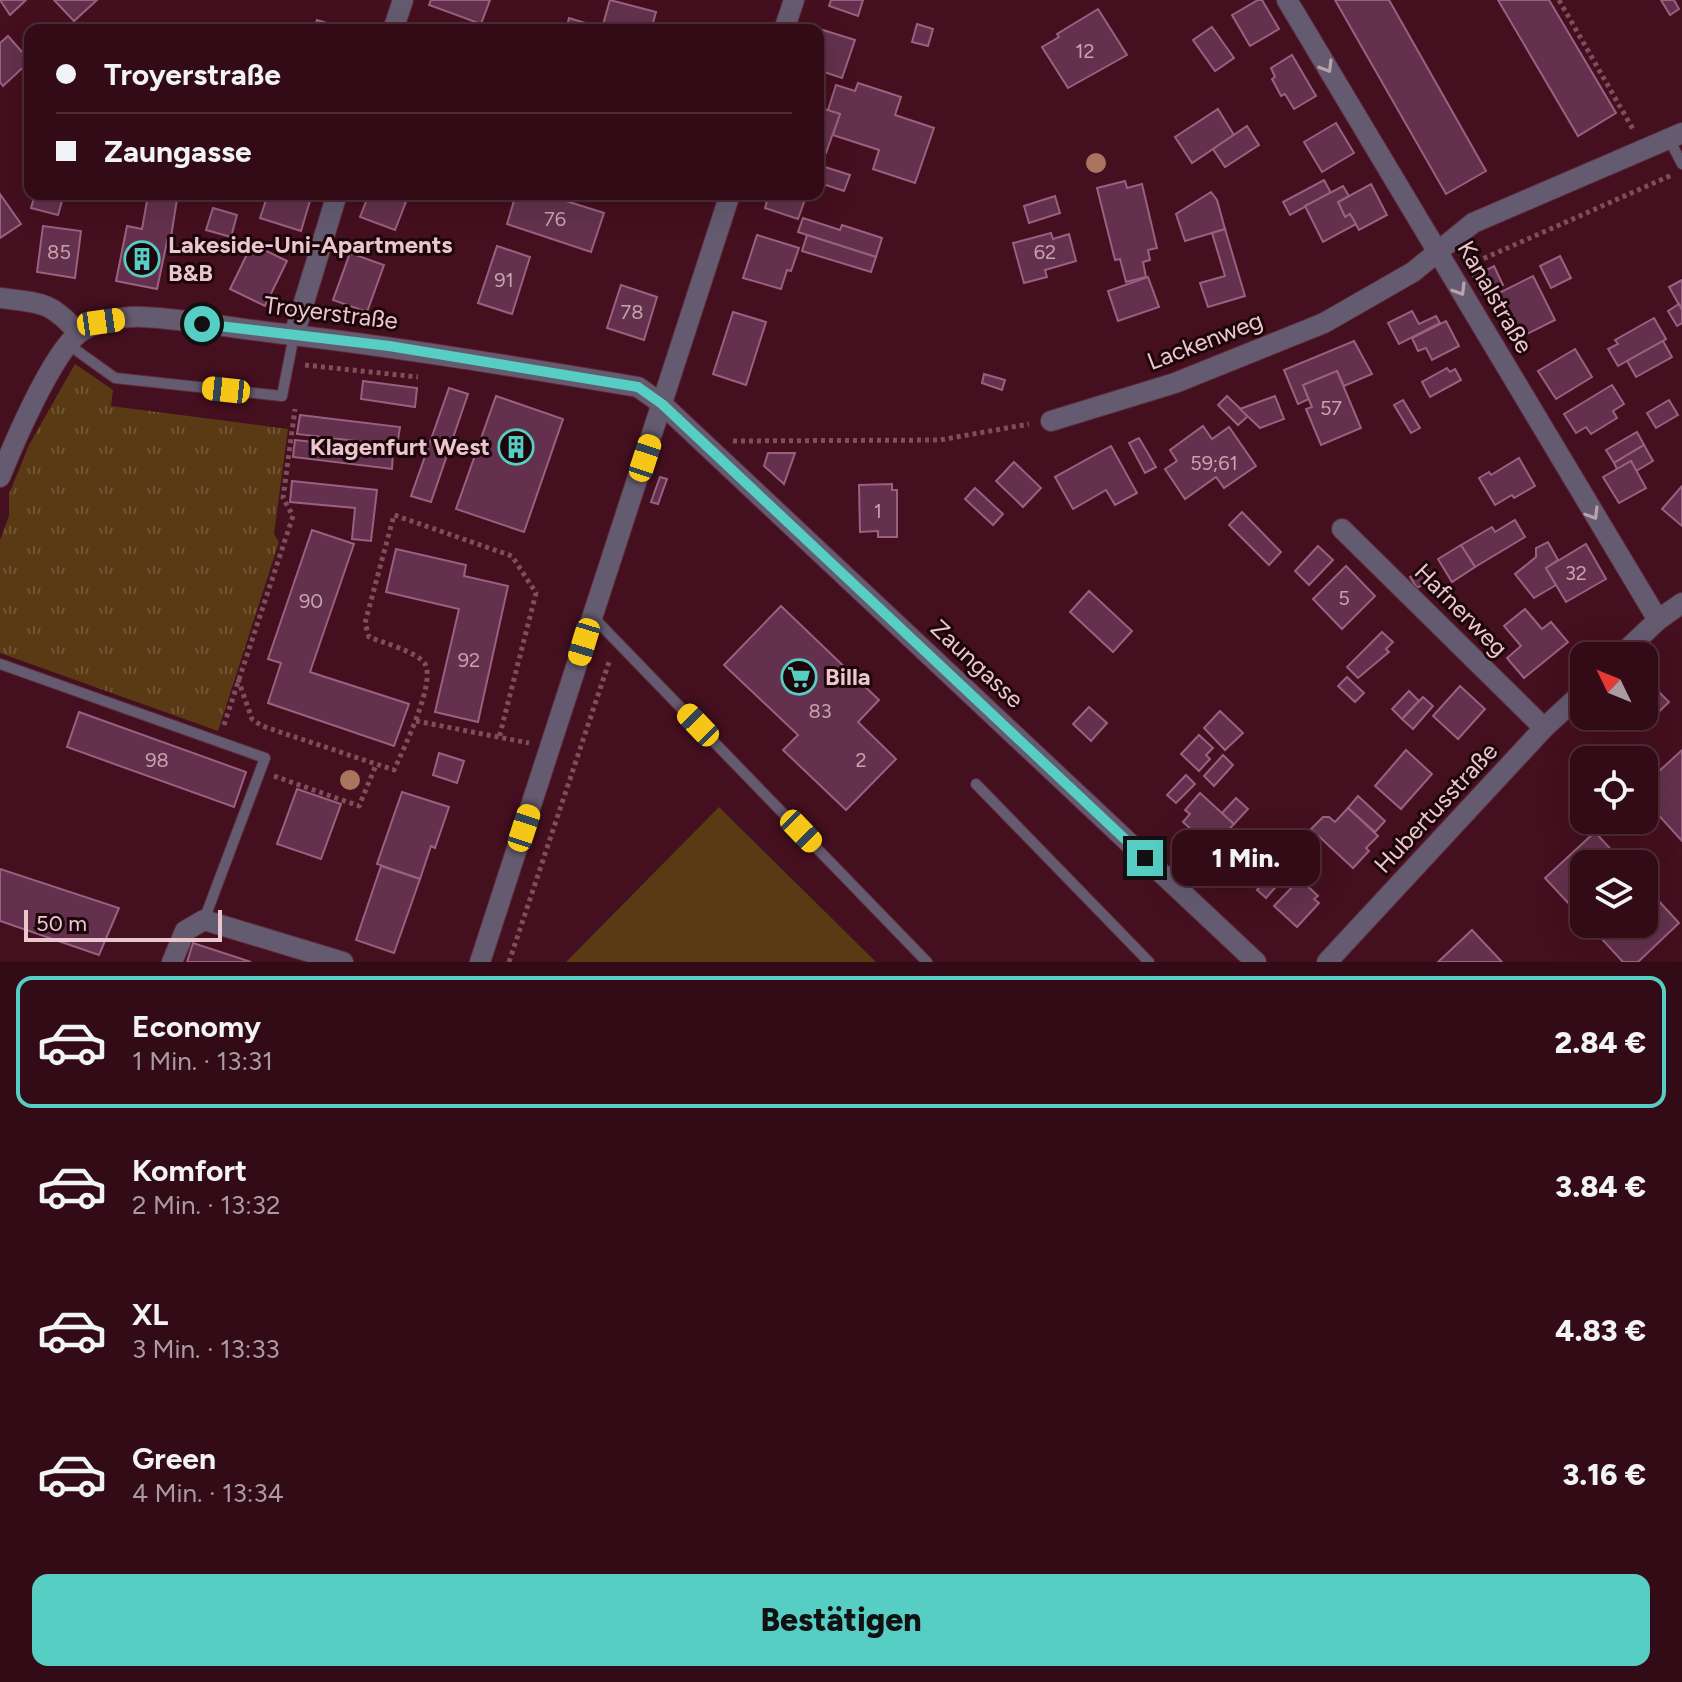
<!DOCTYPE html>
<html lang="de">
<meta charset="utf-8">
<style>
:root{--surface:#330b17;--page:#3b1420;--text:#f1f3f6;--muted:#a99ba1;--line:#4e2b36;--accent:#56cec3}
body{margin:0;font-family:Figtree,sans-serif;background:var(--page);color:var(--text);height:100vh;display:flex;flex-direction:column;font-size:30px;white-space:nowrap}
*{box-sizing:border-box;margin:0}
p{font-size:26px;color:var(--muted)}
.icon{flex:none;width:44px;height:44px;fill:none;stroke:currentColor;stroke-width:2;stroke-linecap:round;stroke-linejoin:round}
.map{position:relative;height:962px;overflow:hidden}
.sheet{display:flex;flex-direction:column;background:var(--surface);flex:1}
.sheet>*{flex:none}
.guide{position:absolute;left:24px;top:24px;width:800px;height:176px;border-radius:16px;box-shadow:0 8px 32px #0002,0 0 0 2px var(--line);display:grid;align-content:center;height:176px;padding:0 32px;background:var(--surface)}
.needle{width:52px;rotate:313deg}
.fabs{position:absolute;left:1570px;top:642px;display:grid;gap:16px}
.fabs a{display:grid;place-items:center;width:88px;height:88px;border-radius:16px;background:var(--surface);box-shadow:0 8px 32px #0002,0 0 0 2px var(--line);font-size:40px}
.scale{position:absolute;left:24px;bottom:20px;width:198px;box-sizing:border-box;padding-left:8px;border:4px solid #ebc7cd;border-top:0;font-size:22px;line-height:28px;white-space:nowrap;color:#ebc7cd;-webkit-text-stroke:6px #1d060b;paint-order:stroke}
.end{position:absolute;width:36px;height:36px;margin:-18px;border:10px solid #56cec3;background:#111;box-shadow:0 0 0 4px #111}
.from{border-radius:50%}
.bubble{position:absolute;height:56px;border-radius:16px;background:var(--surface);box-shadow:0 8px 32px #0002,0 0 0 2px var(--line);font-size:26px;font-weight:800;line-height:56px;text-align:center}
.car{position:absolute;width:24px;height:48px;margin:-24px -12px;border-radius:10px;box-shadow:0 0 6px 2px #0007;background:linear-gradient(#f5c518 24%,#345 0 40%,#f5c518 0 76%,#345 0 86%,#f5c518 0)}
.guide b{display:flex;align-items:center;gap:28px;height:76px;font-size:30px}
.guide b+b{border-top:2px solid var(--line)}
.guide i{width:20px;height:20px;background:var(--text)}
ul{padding:14px 0 0;list-style:none}
li{display:flex;align-items:center;gap:24px;height:132px;margin:0 16px 12px;padding:0 16px;border:4px solid transparent;border-radius:16px}
li div{flex:1}
li b{display:block;font-size:30px}
li em{font-style:normal;font-weight:800}
li.selected{border-color:var(--accent)}
li>.icon{width:72px;height:72px;stroke-width:1.5}
.primary-button{display:flex;gap:16px;margin-top:auto;padding:16px 32px}
.primary-button a{flex:1;height:92px;border-radius:16px;background:var(--accent);color:#111;font-size:32px;font-weight:800;line-height:92px;text-align:center}
.map>svg:first-child{display:block}
</style>
<div class="map">
<svg width="1682" height="962" viewBox="0 0 1682 962">
<defs>
<pattern id="grass-tufts" width="24" height="20" patternUnits="userSpaceOnUse" patternTransform="scale(2)"><rect width="24" height="20" fill="#5a3a14"/><path d="M3 7l-1-3M5 7V3M7 7l1-3M15 17l-1-3M17 17v-4M19 17l1-3" fill="none" stroke="#725535"/></pattern>
</defs>
<rect width="100%" height="100%" fill="#440f1f"/>
<!-- grass -->
<polygon fill="url(#grass-tufts)" points="75,364 113,390 111,406 288,429 274,534 279,542 218,731 0,653 0,540 9,516 9,494 29,445"/>
<!-- garden -->
<polygon fill="#5a3a14" points="719,807 876,962 566,962"/>
<!-- building -->
<g fill="#63314d" stroke="#99617f" stroke-width="2">
<polygon points="0,0 26,0 10,15"/>
<polygon points="54,0 97,0 74,21"/>
<polygon points="431,0 490,0 481,24 429,5"/>
<polygon points="610,0 656,12 651,30 566,30 569,18 602,28"/>
<polygon points="831,0 863,0 858,16 829,6"/>
<polygon points="1258,0 1262,0 1279,29 1250,46 1232,15"/>
<polygon points="1335,0 1389,0 1486,171 1446,194"/>
<polygon points="1498,0 1549,0 1616,113 1578,136"/>
<polygon points="1661,0 1674,0 1679,9 1670,15"/>
<polygon points="1098,9 1127,55 1068,88 1042,47 1059,37 1057,34"/>
<polygon points="317,20 349,30 313,30"/>
<polygon points="917,24 933,29 928,46 912,42"/>
<polygon points="1212,27 1234,58 1215,71 1193,40"/>
<polygon points="823,30 855,40 842,78 818,70 818,45"/>
<polygon points="8,36 30,61 3,86 0,82 0,43"/>
<polygon points="1292,55 1316,96 1294,109 1285,94 1281,96 1272,79 1275,77 1271,68"/>
<polygon points="858,83 901,97 895,115 934,128 915,183 873,169 879,150 833,135 840,114 828,110 836,85 855,91"/>
<polygon points="818,107 840,114 826,153 818,150"/>
<polygon points="1218,109 1234,135 1192,163 1175,137"/>
<polygon points="1336,123 1354,153 1322,172 1304,142"/>
<polygon points="1247,126 1259,145 1225,167 1213,149"/>
<polygon points="825,167 850,175 844,191 820,183"/>
<polygon points="1324,180 1331,193 1290,215 1283,202"/>
<polygon points="1125,181 1127,188 1142,184 1157,248 1148,250 1150,260 1143,262 1146,277 1126,282 1120,259 1115,260 1097,188"/>
<polygon points="1371,184 1387,215 1359,230 1350,214 1345,217 1338,202"/>
<polygon points="1343,186 1349,196 1338,202 1345,217 1350,214 1356,224 1323,242 1305,206"/>
<polygon points="1211,192 1217,200 1225,229 1185,241 1176,214"/>
<polygon points="0,194 21,224 0,238"/>
<polygon points="35,194 64,194 58,215 31,208"/>
<polygon points="268,194 312,194 301,231 260,218"/>
<polygon points="369,194 409,194 395,230 360,217"/>
<polygon points="516,194 544,194 604,213 591,252 507,224"/>
<polygon points="769,194 807,194 798,219 765,208"/>
<polygon points="148,195 177,199 171,237 168,237 157,289 116,281 127,226 142,229"/>
<polygon points="1055,196 1060,213 1029,223 1024,206"/>
<polygon points="213,208 237,215 231,237 206,230"/>
<polygon points="803,218 840,230 842,225 882,238 876,257 798,232"/>
<polygon points="43,226 81,231 75,278 37,272"/>
<polygon points="1225,229 1245,296 1208,307 1200,283 1225,276 1212,233"/>
<polygon points="1051,233 1053,239 1069,234 1076,261 1045,270 1047,277 1024,283 1013,243"/>
<polygon points="757,235 799,248 791,271 787,270 781,289 743,278"/>
<polygon points="807,235 876,257 871,272 802,251"/>
<polygon points="252,244 287,261 265,306 230,289"/>
<polygon points="497,246 530,257 512,314 478,303"/>
<polygon points="350,253 384,265 367,312 333,300"/>
<polygon points="1560,256 1571,278 1551,288 1540,266"/>
<polygon points="1494,266 1503,285 1482,295 1473,277"/>
<polygon points="1533,276 1555,320 1517,339 1495,295"/>
<polygon points="1148,277 1159,307 1118,321 1108,291"/>
<polygon points="1682,280 1682,310 1669,287"/>
<polygon points="621,285 657,297 644,340 607,328"/>
<polygon points="1679,304 1682,310 1682,323 1677,326 1668,311"/>
<polygon points="1412,311 1419,324 1436,316 1440,323 1399,344 1388,323"/>
<polygon points="733,312 766,322 746,385 713,374"/>
<polygon points="1654,318 1666,339 1618,366 1608,349 1618,344 1615,340"/>
<polygon points="1446,321 1459,346 1432,360 1426,348 1418,351 1412,338"/>
<polygon points="1354,341 1372,374 1344,386 1337,371 1303,385 1309,399 1298,404 1284,370"/>
<polygon points="1663,341 1672,357 1636,377 1627,361"/>
<polygon points="1575,349 1592,377 1556,399 1538,371"/>
<polygon points="1447,368 1450,372 1455,369 1461,380 1430,397 1422,382"/>
<polygon points="1337,371 1361,428 1321,445 1306,409 1312,407 1303,385"/>
<polygon points="984,374 1005,380 1002,390 982,383"/>
<polygon points="363,381 417,388 415,407 361,399"/>
<polygon points="1612,385 1624,404 1613,411 1617,418 1591,434 1586,427 1576,433 1564,414"/>
<polygon points="449,388 468,394 431,502 411,496"/>
<polygon points="496,396 563,419 524,532 456,509"/>
<polygon points="1227,396 1248,416 1238,425 1218,405"/>
<polygon points="1275,396 1284,419 1260,428 1240,409"/>
<polygon points="1403,400 1420,428 1411,433 1394,405"/>
<polygon points="1669,400 1678,415 1656,428 1647,413"/>
<polygon points="300,415 400,427 397,446 297,434"/>
<polygon points="1203,426 1212,439 1229,427 1256,466 1224,488 1216,477 1185,499 1165,469 1177,461 1170,450"/>
<polygon points="1637,432 1644,445 1614,463 1606,450"/>
<polygon points="1139,438 1156,467 1145,473 1129,443"/>
<polygon points="295,440 393,451 392,469 293,457"/>
<polygon points="1644,445 1653,461 1636,471 1631,461 1617,469 1614,463"/>
<polygon points="1111,446 1137,493 1115,505 1106,490 1073,509 1055,477"/>
<polygon points="768,453 795,453 784,484 764,466"/>
<polygon points="1519,458 1535,486 1514,498 1512,495 1495,505 1479,478 1489,472 1491,475"/>
<polygon points="1631,461 1646,488 1619,503 1603,477"/>
<polygon points="1014,462 1041,488 1023,507 996,481"/>
<polygon points="660,477 667,479 658,504 651,502"/>
<polygon points="292,481 377,490 371,541 352,539 355,508 290,502"/>
<polygon points="892,484 892,490 897,490 897,537 878,537 878,531 860,532 859,485"/>
<polygon points="1682,486 1682,526 1662,509"/>
<polygon points="975,488 1003,514 993,525 965,499"/>
<polygon points="1242,512 1281,552 1269,565 1229,525"/>
<polygon points="1515,520 1525,537 1475,567 1461,545 1492,527 1495,532"/>
<polygon points="312,530 354,544 310,672 409,704 394,746 268,703 281,663 268,659"/>
<polygon points="1548,542 1558,560 1546,568 1556,585 1534,598 1515,574 1536,557 1536,548"/>
<polygon points="1586,544 1606,579 1566,602 1546,568"/>
<polygon points="1461,545 1475,567 1452,582 1438,559"/>
<polygon points="1318,546 1333,560 1309,585 1295,571"/>
<polygon points="396,549 466,565 464,576 508,586 478,722 435,712 459,609 386,592"/>
<polygon points="1346,566 1375,596 1342,629 1313,599"/>
<polygon points="1426,568 1433,579 1417,588 1410,577"/>
<polygon points="1089,591 1132,631 1113,652 1070,612"/>
<polygon points="781,606 879,700 858,722 896,759 846,810 783,750 798,735 724,665"/>
<polygon points="1525,609 1542,629 1551,622 1568,642 1524,678 1507,658 1521,646 1504,626"/>
<polygon points="1382,632 1393,642 1386,649 1389,652 1358,678 1347,667"/>
<polygon points="1347,677 1364,693 1355,702 1338,686"/>
<polygon points="1460,686 1485,709 1458,739 1433,716"/>
<polygon points="1654,687 1669,702 1641,729 1628,716 1644,716 1644,696"/>
<polygon points="1409,691 1419,701 1402,719 1392,709"/>
<polygon points="1423,697 1433,706 1413,729 1402,719"/>
<polygon points="1089,707 1107,723 1091,741 1073,724"/>
<polygon points="1220,711 1243,733 1225,750 1204,728"/>
<polygon points="79,712 246,772 234,807 67,747"/>
<polygon points="1199,735 1213,748 1206,755 1210,759 1199,771 1181,754"/>
<polygon points="1406,750 1432,774 1401,809 1375,786"/>
<polygon points="1682,750 1682,841 1644,799 1644,785"/>
<polygon points="439,753 464,761 457,783 433,775"/>
<polygon points="1223,755 1233,765 1214,786 1204,776"/>
<polygon points="1186,775 1195,784 1176,803 1167,795"/>
<polygon points="297,789 341,804 321,859 277,844"/>
<polygon points="402,792 449,807 435,848 431,846 420,879 377,864"/>
<polygon points="1200,793 1234,824 1212,848 1183,822 1190,814 1185,810"/>
<polygon points="1358,796 1385,821 1375,832 1348,808"/>
<polygon points="1236,798 1248,809 1234,824 1222,813"/>
<polygon points="1348,808 1378,836 1366,848 1369,851 1353,868 1311,829 1323,817 1329,817 1335,822"/>
<polygon points="1595,832 1624,864 1584,864 1584,920 1545,878"/>
<polygon points="381,866 420,879 394,953 356,940"/>
<polygon points="1278,866 1287,874 1266,898 1257,890"/>
<polygon points="0,869 119,908 99,955 0,921"/>
<polygon points="1300,879 1318,896 1314,899 1319,903 1297,927 1274,906"/>
<polygon points="1644,885 1679,923 1638,962 1623,962 1588,924 1644,924"/>
<polygon points="1472,930 1502,962 1438,962"/>
<polygon points="193,943 251,962 187,962"/>
</g>
<g fill="none" stroke-linecap="round" stroke-linejoin="round">
<defs>
<g id="service">
<polyline points="1669,139 1682,164"/>
<polyline points="69,345 115,378 282,396 294,335"/>
<polyline points="593,617 927,962"/>
<polyline points="0,664 265,758 204,920"/>
<polyline points="976,784 1149,962"/>
</g>
<g id="minor">
<polyline points="1287,0 1658,620"/>
<polyline points="393,30 403,0"/>
<path d="M 0,298 C 40,303 51,301 78,333"/>
<polyline points="294,335 337,194"/>
<polyline points="1051,421 1175,383 1324,323 1413,272 1473,223 1682,133"/>
<path d="M 0,477 C 14,443 52,354 79,333 C 95,321 123,316 143,317 C 187,319 232,328 276,333 C 398,347 518,367 638,387 L 662,404 L 1256,962"/>
<polyline points="1342,529 1544,728"/>
<polyline points="1620,656 1658,620 1682,603"/>
<polyline points="172,962 185,931 204,920 343,962"/>
<polyline points="1327,962 1544,728 1584,691"/>
</g>
<g id="tertiary">
<polyline points="784,30 794,0"/>
<polyline points="480,962 730,194"/>
</g>
</defs>
<!-- service casing -->
<use href="#service" stroke="#5f2c3b" stroke-width="12"/>
<!-- minor casing -->
<use href="#minor" stroke="#5f2c3b" stroke-width="22"/>
<!-- tertiary casing -->
<use href="#tertiary" stroke="#5f2c3b" stroke-width="22"/>
<!-- path -->
<g stroke="#7e4f5b" stroke-width="5" stroke-dasharray="4 4" stroke-linecap="butt">
<polyline points="1559,0 1634,131"/>
<polyline points="1469,265 1672,175"/>
<polyline points="305,365 418,377"/>
<polyline points="733,441 940,440 1029,424"/>
<path d="M 238,679 L 252,719 L 262,726 L 394,770 C 403,750 436,683 425,664 C 418,652 381,642 369,637 L 365,623 L 394,515 L 512,556 L 536,593 L 499,738"/>
<polyline points="416,721 529,743"/>
<polyline points="224,725 293,516 283,498 295,409"/>
<polyline points="274,776 359,806 376,765"/>
<polyline points="509,962 610,659"/>
</g>
<!-- service -->
<use href="#service" stroke="#655b71" stroke-width="10"/>
<!-- minor -->
<use href="#minor" stroke="#655b71" stroke-width="20"/>
<!-- tertiary -->
<use href="#tertiary" stroke="#655b71" stroke-width="20"/>
</g>
<!-- trees -->
<g fill="#a9755f">
<circle cx="1096" cy="163" r="10"/>
<circle cx="350" cy="780" r="10"/>
</g>
<!-- one-way arrows -->
<defs><path id="oneway-chevron" d="M-2-3.5L2.5 0L-2 3.5" fill="none" stroke-width="1.6" stroke-linecap="round" stroke-linejoin="round" transform="scale(2)"/></defs>
<g stroke="#bca1ad">
<use href="#oneway-chevron" transform="translate(1327 67) rotate(59)"/>
<use href="#oneway-chevron" transform="translate(1460 290) rotate(59)"/>
<use href="#oneway-chevron" transform="translate(1593 514) rotate(59)"/>
</g>
<g fill="none" stroke-linecap="round" stroke-linejoin="round">
<!-- route -->
<polyline stroke="#56cec3" stroke-width="10" points="202,324 389,346 638,387 662,404 1145,858"/>
</g>
<!-- icons -->
<defs>
<symbol id="building-ring" viewBox="-11 -11 22 22"><circle r="9.5" fill="#1d060b" stroke="#56cec3" stroke-width="1.5"/><path d="M-4-6H4V6H1V3H-1V6H-4ZM-2.5-4.3h1.7v1.8h-1.7ZM.8-4.3h1.7v1.8H.8ZM-2.5-1h1.7V.8h-1.7ZM.8-1h1.7V.8H.8Z" fill="#56cec3"/></symbol>
<symbol id="supermarket-ring" viewBox="-11 -11 22 22"><circle r="9.5" fill="#1d060b" stroke="#56cec3" stroke-width="1.5"/><path d="M-6-5.5h2.5l.6 2H6L4.5 2H-2.5L-4.4-4H-6ZM-1.5 3.2a1.3 1.3 0 1 0 .1 0ZM3 3.2a1.3 1.3 0 1 0 .1 0Z" fill="#56cec3"/></symbol>
</defs>
<g fill-rule="evenodd">
<use href="#building-ring" x="122" y="239" width="40" height="40"/>
<use href="#building-ring" x="496" y="427" width="40" height="40"/>
<use href="#supermarket-ring" x="779" y="657" width="40" height="40"/>
</g>
<g text-anchor="middle" stroke-width="6" stroke-linejoin="round" paint-order="stroke">
<!-- number labels -->
<g font-size="20" fill="#c9a2ad">
<text x="1085" y="58">12</text>
<text x="555" y="226">76</text>
<text x="59" y="259">85</text>
<text x="1045" y="259">62</text>
<text x="504" y="287">91</text>
<text x="632" y="319">78</text>
<text x="1331" y="415">57</text>
<text x="1214" y="470">59;61</text>
<text x="878" y="518">1</text>
<text x="1576" y="580">32</text>
<text x="1344" y="605">5</text>
<text x="311" y="608">90</text>
<text x="469" y="667">92</text>
<text x="820" y="718">83</text>
<text x="157" y="767">98</text>
<text x="861" y="767">2</text>
</g>
<!-- poi labels -->
<g font-size="24" font-weight="bold" fill="#ebc7cd" stroke="#1d060b" text-anchor="start">
<text x="168" y="253">Lakeside-Uni-Apartments<tspan x="168" dy="28">B&amp;B</tspan></text>
<text x="490" y="455" text-anchor="end">Klagenfurt West</text>
<text x="825" y="685">Billa</text>
</g>
<!-- street labels -->
<g font-size="24" fill="#ebc7cd" stroke="#1d060b">
<text transform="translate(1495 297) rotate(60)" y="8">Kanalstraße</text>
<text transform="translate(331 313) rotate(7)" y="8">Troyerstraße</text>
<text transform="translate(1205 341) rotate(-21)" y="8">Lackenweg</text>
<text transform="translate(1461 610) rotate(45)" y="8">Hafnerweg</text>
<text transform="translate(977 664) rotate(43)" y="8">Zaungasse</text>
<text transform="translate(1436 808) rotate(-47)" y="8">Hubertusstraße</text>
</g>
</g>
</svg>
<div class="fabs">
<a><svg class="needle" viewBox="-14 -14 28 28"><path d="M0-13l5 13h-10z" fill="#e53935"/><path d="M0 13l5-13h-10z" fill="#a99ba1"/></svg></a>
<a><svg class="icon" aria-label="locate" viewBox="0 0 24 24"><circle cx="12" cy="12" r="6"/><path d="M12 2v4M12 18v4M2 12h4M18 12h4"/></svg></a>
<a><svg class="icon" aria-label="layers" viewBox="0 0 24 24"><path d="M12 4l9 5-9 5-9-5zM3 14l9 5 9-5"/></svg></a>
</div>
<div class="scale">50 m</div>
<i class="end from" style="left:202px;top:324px"></i>
<i class="end" style="left:1145px;top:858px"></i>
<div class="bubble" style="left:1172px;top:830px;width:148px">1 Min.</div>
<i class="car" style="left:101px;top:322px;rotate:82deg"></i>
<i class="car" style="left:226px;top:390px;rotate:276deg"></i>
<i class="car" style="left:645px;top:458px;rotate:18deg"></i>
<i class="car" style="left:584px;top:642px;rotate:197deg"></i>
<i class="car" style="left:698px;top:725px;rotate:316deg"></i>
<i class="car" style="left:524px;top:828px;rotate:18deg"></i>
<i class="car" style="left:801px;top:831px;rotate:136deg"></i>
<div class="guide">
<b><i class="from"></i>Troyerstraße</b>
<b><i></i>Zaungasse</b>
</div>
</div>
<section class="sheet">
<ul>
<li class="selected"><svg class="icon" aria-label="car" viewBox="0 0 24 24"><path d="M5 17H2v-5l4-1 3-4h7l3 4 3 1v5h-3M9 17h6M6 11h13"/><circle cx="7" cy="17" r="2"/><circle cx="17" cy="17" r="2"/></svg><div><b>Economy</b><p>1 Min. · 13:31</p></div><em>2.84 €</em></li>
<li><svg class="icon" aria-label="car" viewBox="0 0 24 24"><path d="M5 17H2v-5l4-1 3-4h7l3 4 3 1v5h-3M9 17h6M6 11h13"/><circle cx="7" cy="17" r="2"/><circle cx="17" cy="17" r="2"/></svg><div><b>Komfort</b><p>2 Min. · 13:32</p></div><em>3.84 €</em></li>
<li><svg class="icon" aria-label="car" viewBox="0 0 24 24"><path d="M5 17H2v-5l4-1 3-4h7l3 4 3 1v5h-3M9 17h6M6 11h13"/><circle cx="7" cy="17" r="2"/><circle cx="17" cy="17" r="2"/></svg><div><b>XL</b><p>3 Min. · 13:33</p></div><em>4.83 €</em></li>
<li><svg class="icon" aria-label="car" viewBox="0 0 24 24"><path d="M5 17H2v-5l4-1 3-4h7l3 4 3 1v5h-3M9 17h6M6 11h13"/><circle cx="7" cy="17" r="2"/><circle cx="17" cy="17" r="2"/></svg><div><b>Green</b><p>4 Min. · 13:34</p></div><em>3.16 €</em></li>
</ul>
<div class="primary-button"><a>Bestätigen</a></div>
</section>
